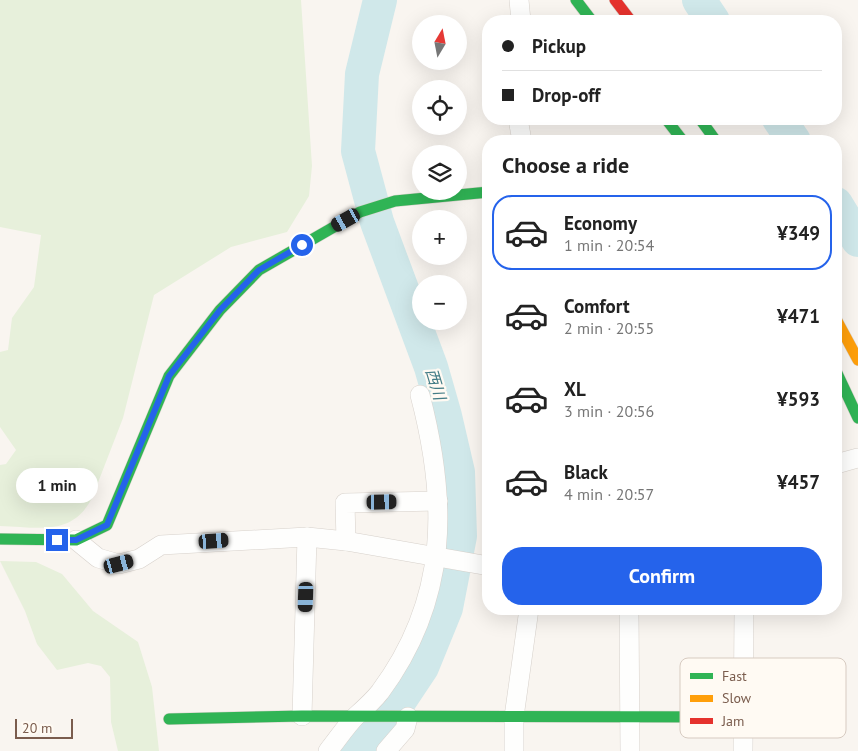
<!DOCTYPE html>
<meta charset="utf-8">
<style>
:root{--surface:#fff;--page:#f6f6f6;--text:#222;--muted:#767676;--line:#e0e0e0;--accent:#2563eb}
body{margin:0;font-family:"PT Sans","Noto Sans JP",sans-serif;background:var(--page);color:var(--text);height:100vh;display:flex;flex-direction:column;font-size:19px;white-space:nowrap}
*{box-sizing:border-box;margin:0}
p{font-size:16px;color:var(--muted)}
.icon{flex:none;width:28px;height:28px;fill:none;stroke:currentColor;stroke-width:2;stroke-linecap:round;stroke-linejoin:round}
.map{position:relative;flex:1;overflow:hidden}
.sheet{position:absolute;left:482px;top:135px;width:360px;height:480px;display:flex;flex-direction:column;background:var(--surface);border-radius:20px;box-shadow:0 5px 20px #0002}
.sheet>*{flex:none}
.hud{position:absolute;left:482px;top:15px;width:360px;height:110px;border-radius:20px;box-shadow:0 5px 20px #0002;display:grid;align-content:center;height:110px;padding:0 20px;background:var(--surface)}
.needle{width:32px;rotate:10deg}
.tools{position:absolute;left:412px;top:15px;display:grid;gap:10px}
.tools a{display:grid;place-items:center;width:55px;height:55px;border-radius:50%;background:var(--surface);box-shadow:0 5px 20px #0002;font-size:25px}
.scale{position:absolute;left:15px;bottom:12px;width:58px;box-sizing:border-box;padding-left:5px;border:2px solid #7a5c4d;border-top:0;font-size:14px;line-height:18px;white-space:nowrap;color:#7a5c4d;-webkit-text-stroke:4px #fffaf3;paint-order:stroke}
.end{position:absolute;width:22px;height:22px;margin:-11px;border:6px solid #2563eb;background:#fff;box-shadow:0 0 0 2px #fff}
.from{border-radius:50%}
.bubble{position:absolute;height:35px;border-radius:18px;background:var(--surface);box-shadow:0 5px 20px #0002;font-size:16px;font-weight:600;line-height:35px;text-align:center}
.car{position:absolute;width:15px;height:30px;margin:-15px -8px;border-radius:6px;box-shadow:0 0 4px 1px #0007;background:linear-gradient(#222 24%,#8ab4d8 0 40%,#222 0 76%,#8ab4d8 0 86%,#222 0)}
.hud b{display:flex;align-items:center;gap:18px;height:48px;font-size:19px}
.hud b+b{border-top:1px solid var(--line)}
.hud i{width:12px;height:12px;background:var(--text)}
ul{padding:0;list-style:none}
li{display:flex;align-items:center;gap:15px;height:75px;margin:0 10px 8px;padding:0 10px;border:2px solid transparent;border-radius:20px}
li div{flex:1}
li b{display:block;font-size:19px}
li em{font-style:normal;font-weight:600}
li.on{border-color:var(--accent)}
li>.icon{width:45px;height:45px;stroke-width:1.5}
h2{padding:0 20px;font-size:22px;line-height:60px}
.action{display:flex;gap:10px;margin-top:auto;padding:10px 20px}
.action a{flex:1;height:58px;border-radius:20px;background:var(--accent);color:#fff;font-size:20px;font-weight:600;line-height:58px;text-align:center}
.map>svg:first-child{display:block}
</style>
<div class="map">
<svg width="858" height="751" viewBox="0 0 858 751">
<rect width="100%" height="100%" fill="#f9f5f0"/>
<!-- green -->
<g fill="#e7f0db">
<path d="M 0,0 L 301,0 L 312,166 L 309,196 L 287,232 L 231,247 L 154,295 L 123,418 L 92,498 C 72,537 38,527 0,526 L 0,465 L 6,464 L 16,450 L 0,427 L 0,352 L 8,350 L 12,318 L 34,287 L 41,235 L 0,227 Z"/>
<polygon points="0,561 36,562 62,574 93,611 138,642 152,687 159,751 118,751 111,722 110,677 101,666 88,663 57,670 37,644 25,611"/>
</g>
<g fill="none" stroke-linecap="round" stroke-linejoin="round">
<!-- river -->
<g stroke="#d0e8ea" stroke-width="34">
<polyline points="699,0 713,21"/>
<polyline points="779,119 794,141"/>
<polyline points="836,204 858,240"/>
<polyline points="357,751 398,703 422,667 446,608 460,536 458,472 445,416 431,367 377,222 358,151 362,74 380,0"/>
</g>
<defs>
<g id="street">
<polyline points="519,0 521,21"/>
<polyline points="518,119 522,141"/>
<polyline points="836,464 858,458"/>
<polyline points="76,540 98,558 119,564 139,559 161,545 307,537 346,541 489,566"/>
<polyline points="346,541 345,503 438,501"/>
<polyline points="629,609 630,751"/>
<polyline points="302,716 307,537"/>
<path d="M 328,751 C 337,740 346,726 356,716 C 365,708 373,701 380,692 C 449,599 448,502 420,395"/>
<polyline points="386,751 405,729 408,717"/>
<polyline points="514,751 514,717 529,609"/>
<polyline points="743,751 744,609"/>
</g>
<g id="fast">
<polyline points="576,0 592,21"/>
<polyline points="666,119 683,141"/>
<polyline points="700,119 716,141"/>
<polyline points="836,371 858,418"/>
<polyline points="0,539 76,540 107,525 169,376 220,310 259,270 360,212 395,201 489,192"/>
<polyline points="169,719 302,716 742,717"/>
</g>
<polyline id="slow" points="836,319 858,360"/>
<polyline id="jam" points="615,0 631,21"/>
</defs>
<!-- street casing -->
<use href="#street" stroke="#d7d1cb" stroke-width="20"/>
<!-- fast casing -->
<use href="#fast" stroke="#d9d2cb" stroke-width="12"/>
<!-- slow casing -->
<use href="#slow" stroke="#d9d2cb" stroke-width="12"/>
<!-- jam casing -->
<use href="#jam" stroke="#d9d2cb" stroke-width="12"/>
<!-- street -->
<use href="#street" stroke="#fefefd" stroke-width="19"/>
<!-- fast -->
<use href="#fast" stroke="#30b455" stroke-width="11"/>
<!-- slow -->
<use href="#slow" stroke="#ff9f0a" stroke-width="11"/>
<!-- jam -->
<use href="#jam" stroke="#e5322d" stroke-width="11"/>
</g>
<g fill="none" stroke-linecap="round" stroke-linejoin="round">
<!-- route -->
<polyline stroke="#2563eb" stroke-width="6" points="57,540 76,540 107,525 169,376 220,310 259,270 302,245"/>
</g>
<g text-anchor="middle" stroke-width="4.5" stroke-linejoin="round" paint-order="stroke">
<!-- water labels -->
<g font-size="16" font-style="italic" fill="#437c86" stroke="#fffaf3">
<text transform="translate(436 384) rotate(73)" y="6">西川</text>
</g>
</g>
<!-- legend -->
<rect x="680" y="658" width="166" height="80" rx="8" fill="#fffaf3" stroke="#d7cbc1" stroke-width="1"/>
<rect x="690" y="673" width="23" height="6" fill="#30b455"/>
<rect x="690" y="695" width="23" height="7" fill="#ff9f0a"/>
<rect x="690" y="718" width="23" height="6" fill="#e5322d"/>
<g font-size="14" fill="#7a5c4d">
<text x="722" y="681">Fast</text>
<text x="722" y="703">Slow</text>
<text x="722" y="726">Jam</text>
</g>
</svg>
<div class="tools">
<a><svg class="needle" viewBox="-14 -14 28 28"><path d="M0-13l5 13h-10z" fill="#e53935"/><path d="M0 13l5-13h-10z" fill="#767676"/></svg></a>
<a><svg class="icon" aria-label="locate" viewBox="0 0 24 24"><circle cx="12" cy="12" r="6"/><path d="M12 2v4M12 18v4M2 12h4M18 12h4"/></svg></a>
<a><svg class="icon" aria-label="layers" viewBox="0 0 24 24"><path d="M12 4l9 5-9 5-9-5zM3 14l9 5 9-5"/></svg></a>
<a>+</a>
<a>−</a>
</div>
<div class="scale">20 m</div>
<i class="end from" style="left:302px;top:245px"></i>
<i class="end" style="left:57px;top:540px"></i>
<div class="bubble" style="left:16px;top:468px;width:82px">1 min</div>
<i class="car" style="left:346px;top:220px;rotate:241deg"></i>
<i class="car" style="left:382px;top:502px;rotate:89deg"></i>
<i class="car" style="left:214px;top:541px;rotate:86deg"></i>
<i class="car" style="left:119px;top:564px;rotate:75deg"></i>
<i class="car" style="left:306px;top:597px;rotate:182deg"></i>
<div class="hud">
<b><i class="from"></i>Pickup</b>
<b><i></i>Drop-off</b>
</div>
<section class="sheet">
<h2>Choose a ride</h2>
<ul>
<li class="on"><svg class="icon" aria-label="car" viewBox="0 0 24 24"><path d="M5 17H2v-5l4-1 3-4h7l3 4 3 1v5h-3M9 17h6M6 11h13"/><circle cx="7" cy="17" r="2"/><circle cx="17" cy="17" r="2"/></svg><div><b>Economy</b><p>1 min · 20:54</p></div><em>¥349</em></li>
<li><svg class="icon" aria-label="car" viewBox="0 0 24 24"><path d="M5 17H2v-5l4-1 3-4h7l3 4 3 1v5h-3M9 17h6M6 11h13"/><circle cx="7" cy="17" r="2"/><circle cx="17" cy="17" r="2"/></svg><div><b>Comfort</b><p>2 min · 20:55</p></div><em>¥471</em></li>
<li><svg class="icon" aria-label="car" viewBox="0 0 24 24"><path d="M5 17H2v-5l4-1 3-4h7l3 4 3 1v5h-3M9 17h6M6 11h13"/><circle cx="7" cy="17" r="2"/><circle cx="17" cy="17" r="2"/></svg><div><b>XL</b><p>3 min · 20:56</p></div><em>¥593</em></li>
<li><svg class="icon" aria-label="car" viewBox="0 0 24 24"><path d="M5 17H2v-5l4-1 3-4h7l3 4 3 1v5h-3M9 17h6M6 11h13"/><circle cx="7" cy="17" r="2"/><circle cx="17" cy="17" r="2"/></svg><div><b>Black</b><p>4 min · 20:57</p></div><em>¥457</em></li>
</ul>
<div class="action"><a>Confirm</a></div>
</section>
</div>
